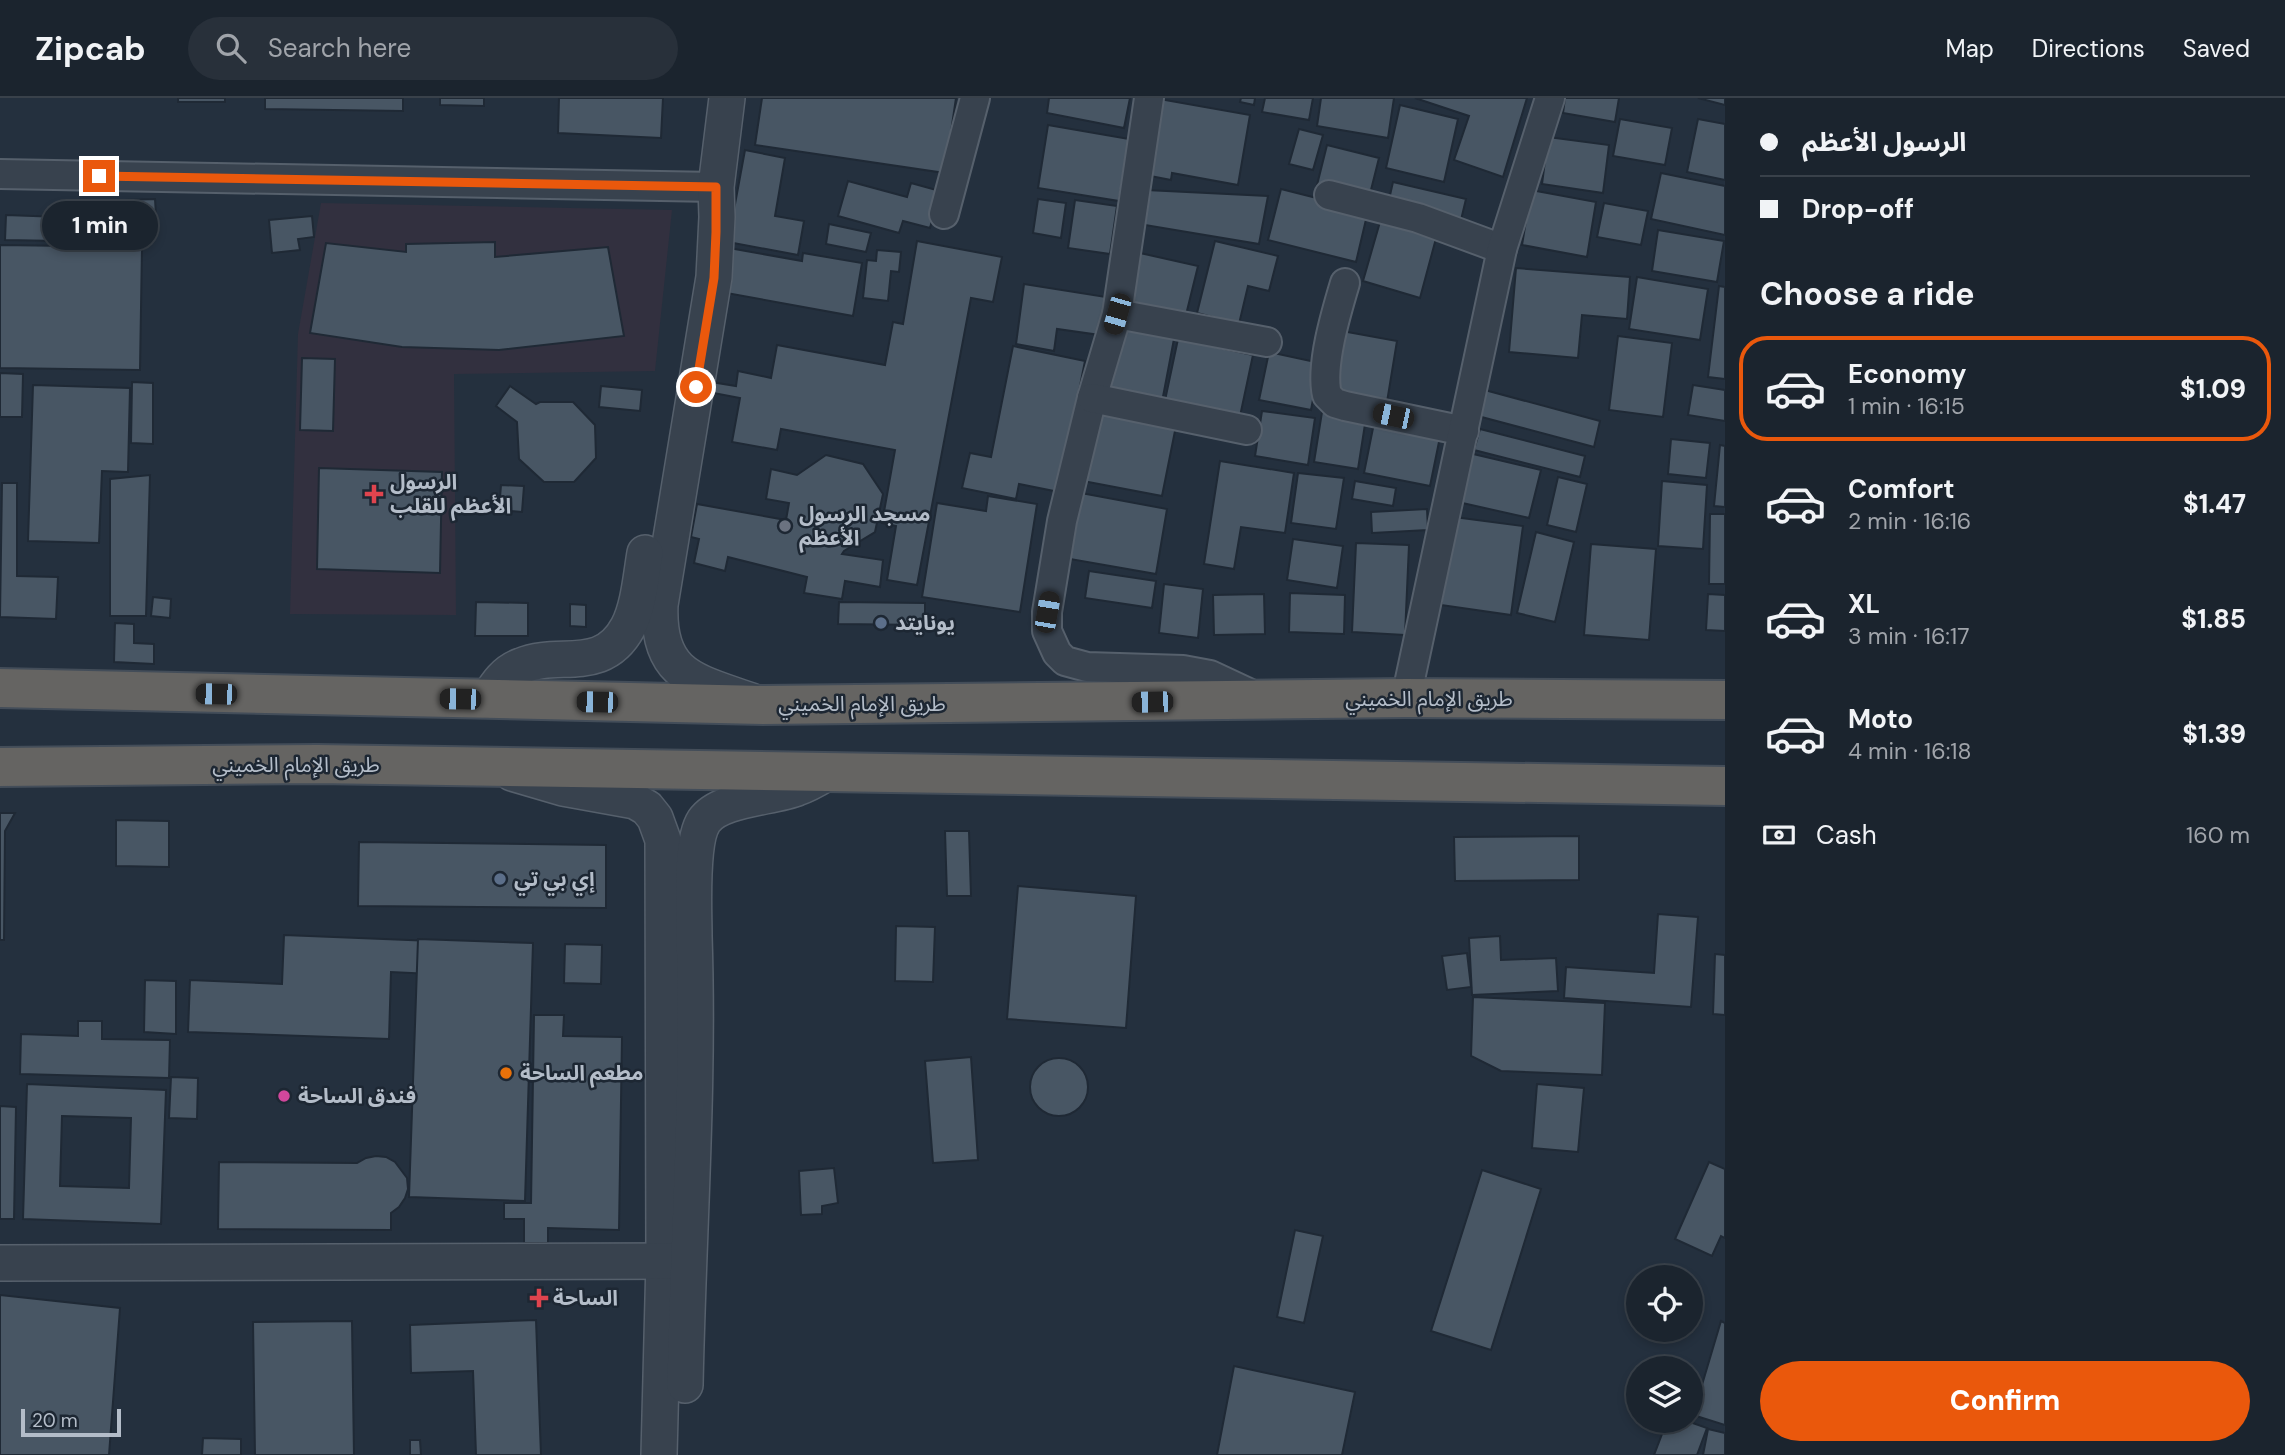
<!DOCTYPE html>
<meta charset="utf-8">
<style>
:root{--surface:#1b242e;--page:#28303a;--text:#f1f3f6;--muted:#a0a4aa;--line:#39414a;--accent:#ea580c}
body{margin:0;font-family:"DM Sans","Noto Sans Arabic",sans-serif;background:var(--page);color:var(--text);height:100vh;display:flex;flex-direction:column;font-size:26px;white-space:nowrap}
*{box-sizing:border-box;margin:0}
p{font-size:23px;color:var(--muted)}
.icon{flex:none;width:38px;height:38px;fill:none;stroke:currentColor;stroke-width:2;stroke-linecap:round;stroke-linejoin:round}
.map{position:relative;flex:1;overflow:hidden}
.sheet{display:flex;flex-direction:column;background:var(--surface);width:560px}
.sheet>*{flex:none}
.guide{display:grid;align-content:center;height:154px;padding:0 35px;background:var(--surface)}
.tools{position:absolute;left:1626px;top:1167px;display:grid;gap:14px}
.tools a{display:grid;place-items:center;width:77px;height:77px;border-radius:50%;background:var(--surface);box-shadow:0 4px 10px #0003,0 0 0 2px var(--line);font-size:35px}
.scale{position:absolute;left:21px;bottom:18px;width:100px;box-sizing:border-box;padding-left:7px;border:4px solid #b4bdc9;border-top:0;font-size:19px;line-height:24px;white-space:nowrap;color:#b4bdc9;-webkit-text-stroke:5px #1d2733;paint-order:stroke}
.end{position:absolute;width:32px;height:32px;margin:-16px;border:9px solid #ea580c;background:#fff;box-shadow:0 0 0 4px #fff}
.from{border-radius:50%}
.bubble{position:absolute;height:49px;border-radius:24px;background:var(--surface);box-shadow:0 4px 10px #0003,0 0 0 2px var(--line);font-size:23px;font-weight:800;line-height:49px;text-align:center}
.car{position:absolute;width:21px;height:42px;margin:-21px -10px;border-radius:9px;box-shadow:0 0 5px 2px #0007;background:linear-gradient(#222 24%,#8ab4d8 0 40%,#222 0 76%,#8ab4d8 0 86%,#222 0)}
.guide b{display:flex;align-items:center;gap:24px;height:66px;font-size:26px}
.guide b+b{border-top:2px solid var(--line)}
.guide i{width:18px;height:18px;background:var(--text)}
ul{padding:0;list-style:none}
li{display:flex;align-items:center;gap:21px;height:105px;margin:0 14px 10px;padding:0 21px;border:4px solid transparent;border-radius:28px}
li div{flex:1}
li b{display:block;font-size:26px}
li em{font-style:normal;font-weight:800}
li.on{border-color:var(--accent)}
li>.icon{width:63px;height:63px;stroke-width:1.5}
h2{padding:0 35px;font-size:32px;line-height:84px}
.pay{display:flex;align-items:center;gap:18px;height:77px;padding:0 35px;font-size:26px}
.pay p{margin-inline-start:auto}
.button{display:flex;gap:14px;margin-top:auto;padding:14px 35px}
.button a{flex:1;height:80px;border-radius:42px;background:var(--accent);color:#fff;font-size:28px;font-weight:800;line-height:80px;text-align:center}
header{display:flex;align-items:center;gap:42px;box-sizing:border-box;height:98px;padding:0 35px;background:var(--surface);border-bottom:2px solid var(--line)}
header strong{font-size:33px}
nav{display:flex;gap:38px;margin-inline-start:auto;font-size:24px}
.search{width:490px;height:63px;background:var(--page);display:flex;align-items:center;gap:18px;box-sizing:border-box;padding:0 24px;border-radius:38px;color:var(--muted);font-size:26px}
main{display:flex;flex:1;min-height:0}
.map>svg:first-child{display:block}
</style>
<header>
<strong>Zipcab</strong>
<div class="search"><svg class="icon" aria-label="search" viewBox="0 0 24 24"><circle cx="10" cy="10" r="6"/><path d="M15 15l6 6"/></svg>Search here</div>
<nav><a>Map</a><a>Directions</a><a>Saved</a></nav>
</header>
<main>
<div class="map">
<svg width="1725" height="1357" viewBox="0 0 1725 1357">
<rect width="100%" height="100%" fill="#24303e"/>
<!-- medical -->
<polygon fill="#32303f" points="321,105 672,112 655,273 454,276 456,517 290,516 298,236"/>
<!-- building -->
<g fill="#485664" stroke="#1f2935" stroke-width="2" fill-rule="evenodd">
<rect x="178" y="0" width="47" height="4"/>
<polygon points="265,0 403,0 403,13 265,11"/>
<polygon points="440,0 484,0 484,8 440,7"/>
<polygon points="559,0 663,0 661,40 558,35"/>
<polygon points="762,0 956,0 945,75 755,47"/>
<polygon points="1049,0 1130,0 1124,30 1047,15"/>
<polygon points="1154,0 1250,17 1238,87 1172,75 1171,82 1140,76"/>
<polygon points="1241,0 1255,0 1254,7 1240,4"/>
<polygon points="1265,0 1313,0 1309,22 1262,14"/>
<polygon points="1321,0 1394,0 1388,40 1317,28"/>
<polygon points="1415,0 1527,0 1503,79 1454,62 1469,18"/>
<polygon points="1565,0 1619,0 1615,24 1563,15"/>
<polygon points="1698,0 1725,0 1725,7"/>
<polygon points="1400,7 1458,21 1444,84 1386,70"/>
<polygon points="1620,21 1672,30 1665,67 1613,58"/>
<polygon points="1698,21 1725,26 1725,82 1687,74"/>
<polygon points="1048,27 1129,41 1119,103 1038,90"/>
<polygon points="1299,31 1323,37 1313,72 1289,66"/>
<polygon points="1548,39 1609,47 1603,95 1542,86"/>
<polygon points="1327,47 1379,60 1368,104 1316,91"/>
<polygon points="745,52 785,60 775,118 804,123 798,157 728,144"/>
<polygon points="1661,75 1725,88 1725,137 1651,121"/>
<polygon points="848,83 907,99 911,85 940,93 930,130 903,123 899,135 838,118"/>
<polygon points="1393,84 1466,101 1461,122 1388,106"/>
<polygon points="1281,91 1368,113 1356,164 1268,142"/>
<polygon points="1146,92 1268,98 1259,146 1139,126"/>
<polygon points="1531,92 1596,104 1587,159 1522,147"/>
<polygon points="155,101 156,117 127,117 126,102"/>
<polygon points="1038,101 1066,105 1061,140 1033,135"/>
<polygon points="1075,102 1117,108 1110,156 1068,150"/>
<polygon points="1604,105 1648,113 1641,147 1597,139"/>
<polygon points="6,117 60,119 59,143 5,142"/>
<polygon points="1382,117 1438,133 1420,200 1363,183"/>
<polygon points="312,118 314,139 298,141 300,152 272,155 269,122"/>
<polygon points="113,122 142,122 141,145 113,144"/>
<polygon points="829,126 871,135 866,154 826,146"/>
<polygon points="1658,132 1724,143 1717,184 1652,173"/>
<polygon points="917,143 1002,159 993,204 971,200 917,487 887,482 896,428 882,425 895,352 781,331 777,352 732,344 740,300 703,293 705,283 736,288 738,273 771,280 777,247 885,267 893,224 903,226"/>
<polygon points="1215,143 1278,158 1269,193 1248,188 1239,226 1197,215"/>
<polygon points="495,144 495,159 608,149 624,238 499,252 402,249 310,235 326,145 406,154 406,146"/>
<polygon points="0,147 142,149 140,272 0,270"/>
<polygon points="729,150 802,163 803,155 862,165 853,218 721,194"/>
<polygon points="877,152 901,154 899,174 891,173 888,203 863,200 867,162 876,163"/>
<polygon points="1140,155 1198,168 1184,225 1127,211"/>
<polygon points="1516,170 1630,179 1627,221 1582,217 1578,260 1509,254"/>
<polygon points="1637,179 1708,191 1700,242 1629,231"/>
<polygon points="1024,186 1106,199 1100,237 1057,231 1054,253 1016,246"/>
<polygon points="1719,188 1725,189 1725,281 1708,279"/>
<polygon points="1121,231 1174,241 1162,304 1109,293"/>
<polygon points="1342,233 1397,243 1387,304 1331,294"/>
<polygon points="1618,238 1672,245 1663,319 1609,312"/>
<polygon points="1178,241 1253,257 1239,323 1164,307"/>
<polygon points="1013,248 1085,263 1059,394 1019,386 1016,401 962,390 970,355 991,359"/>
<polygon points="1269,254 1320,265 1311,312 1259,302"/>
<polygon points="302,260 335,261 333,333 300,332"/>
<polygon points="0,275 23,276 22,319 0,319"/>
<polygon points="132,284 153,285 153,346 131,345"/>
<polygon points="33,287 130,290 128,374 102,373 99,445 28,443"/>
<polygon points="1693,287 1725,292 1725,323 1688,317"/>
<polygon points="510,288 536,306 540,304 573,304 595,327 596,360 574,384 544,384 519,361 517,324 496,308"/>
<polygon points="601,288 642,292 640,313 599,309"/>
<polygon points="1481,291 1600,323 1594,349 1474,317"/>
<polygon points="1097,312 1176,328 1162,398 1083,383"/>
<polygon points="1262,313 1315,320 1308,367 1255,358"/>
<polygon points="1322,314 1366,320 1358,371 1314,364"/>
<polygon points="1374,325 1440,339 1430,388 1364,375"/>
<polygon points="1480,331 1585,358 1580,379 1474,352"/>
<polygon points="1671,341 1710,345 1706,380 1668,376"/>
<polygon points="1720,347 1725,348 1725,409 1714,408"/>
<polygon points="1469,355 1541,372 1529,420 1458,404"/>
<polygon points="826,357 863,366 883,396 875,434 844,453 842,456 883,462 880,489 845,483 842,501 804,495 807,479 728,459 725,473 694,465 699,441 691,439 697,406 786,422 789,405 766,401 771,371 797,377"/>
<polygon points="1220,363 1294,375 1285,435 1241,429 1234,471 1204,466"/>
<polygon points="319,370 442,374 440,475 317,471"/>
<polygon points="1298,375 1344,380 1336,431 1291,425"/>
<polygon points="150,377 146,518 110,518 110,381"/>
<polygon points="1558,379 1587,386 1576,434 1547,427"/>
<polygon points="1355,383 1396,390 1393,408 1352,401"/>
<polygon points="1662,383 1707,387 1703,451 1658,448"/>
<polygon points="2,385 17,385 17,478 58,479 56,521 0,519"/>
<polygon points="501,387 524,388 522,414 499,412"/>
<polygon points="1081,395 1167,411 1156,476 1070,461"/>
<polygon points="988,398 1037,406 1020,514 922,499 937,405 986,413"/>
<polygon points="1427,411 1428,432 1372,435 1371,414"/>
<polygon points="1710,416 1725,416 1725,486 1709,486"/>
<polygon points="1454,419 1523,428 1511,517 1441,507"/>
<polygon points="1536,434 1574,444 1555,524 1517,515"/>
<polygon points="1293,441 1343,448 1337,490 1287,482"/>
<polygon points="1356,445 1409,447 1405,537 1352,534"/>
<polygon points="1591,446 1656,451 1649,542 1584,537"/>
<polygon points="1089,473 1156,483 1152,510 1085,500"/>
<polygon points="1164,486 1203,491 1198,540 1159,535"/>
<polygon points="1290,495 1345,497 1344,536 1289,534"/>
<polygon points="1264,496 1265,536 1214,537 1213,497"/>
<polygon points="1708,496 1725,497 1725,533 1706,532"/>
<polygon points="153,499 171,501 170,520 151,518"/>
<polygon points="476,504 528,505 528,538 475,538"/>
<polygon points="839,504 925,505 925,527 838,526"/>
<polygon points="570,506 586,507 586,529 570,528"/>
<polygon points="115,525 134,526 134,545 154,546 154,566 114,564"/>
<polygon points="0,715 15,715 5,733 4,842 0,842"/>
<polygon points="116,722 169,723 169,769 116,768"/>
<polygon points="945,733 969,733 971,798 947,798"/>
<polygon points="1579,738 1579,782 1455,783 1454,739"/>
<polygon points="359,744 606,747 606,810 358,808"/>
<polygon points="1018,788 1136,798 1126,930 1007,921"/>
<polygon points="1658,816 1698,819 1691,909 1564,900 1566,869 1654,875"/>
<polygon points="896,828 935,829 933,884 895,883"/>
<polygon points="284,837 433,843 432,876 391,874 389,941 188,934 190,882 282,886"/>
<polygon points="1500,838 1501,862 1556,860 1558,893 1472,897 1469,840"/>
<polygon points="418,841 533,845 525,1103 409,1099"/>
<polygon points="565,846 602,847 601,886 564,885"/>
<polygon points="1467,855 1471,889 1447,892 1442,858"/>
<polygon points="1715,856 1725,857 1725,917 1713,916"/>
<polygon points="145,882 176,883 176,936 144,934"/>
<polygon points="1473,899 1605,905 1602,977 1501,973 1471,958"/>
<polygon points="534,917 564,917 563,938 622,939 619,1132 548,1130 548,1145 524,1145 524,1121 504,1121 504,1105 531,1105"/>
<polygon points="78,923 102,923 102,941 170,942 169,980 20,976 21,936 78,938"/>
<polygon points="971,959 978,1062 933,1065 925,963"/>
<circle cx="1059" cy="989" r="29"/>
<polygon points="171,979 198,980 197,1021 169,1020"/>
<path d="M 27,986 L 166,992 L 161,1126 L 23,1121 ZM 62,1018 L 131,1020 L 129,1090 L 60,1088 Z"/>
<polygon points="1537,986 1584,990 1578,1054 1532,1050"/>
<polygon points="0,1008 16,1009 14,1121 0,1121"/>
<polygon points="376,1058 386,1059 395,1064 407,1080 408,1091 405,1100 399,1109 391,1115 391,1132 218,1131 219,1064 357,1065 366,1060"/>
<polygon points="1709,1064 1725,1071 1725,1140 1721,1138 1712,1158 1675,1141"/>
<polygon points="834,1070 838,1105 822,1108 822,1116 801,1117 799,1073"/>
<polygon points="1482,1072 1541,1091 1491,1252 1431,1233"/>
<polygon points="1295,1132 1323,1138 1304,1225 1277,1219"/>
<polygon points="0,1197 120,1210 109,1357 0,1357"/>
<polygon points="536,1222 541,1357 476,1357 473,1273 411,1275 410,1227"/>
<polygon points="352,1223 354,1357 255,1357 253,1224"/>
<polygon points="1721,1223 1725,1225 1725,1327 1693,1317"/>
<polygon points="1234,1268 1355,1294 1342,1357 1217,1357"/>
<polygon points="1667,1323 1687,1323 1707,1330 1697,1357 1654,1357"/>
<polygon points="1708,1331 1725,1335 1725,1357 1703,1357"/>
<polygon points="203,1340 241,1341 241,1357 202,1357"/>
<polygon points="410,1342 420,1342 421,1357 410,1357"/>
</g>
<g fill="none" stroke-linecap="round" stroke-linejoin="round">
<defs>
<g id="minor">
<polyline points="1149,0 1117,216 1092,300 1062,423 1047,514 1047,533 1057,555 1065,563 1087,569 1183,572 1210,577 1257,599"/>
<polyline points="0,76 716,89"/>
<polyline points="1329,97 1418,120 1502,151"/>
<polyline points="944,116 975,0"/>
<path d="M 1345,185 C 1336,215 1320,268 1327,297 L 1335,305 L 1345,308 L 1464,333"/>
<polyline points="1117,216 1267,244"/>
<polyline points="1092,300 1247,332"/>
<polyline points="1406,600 1502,151 1550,0"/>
</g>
<g id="tertiary">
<path d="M 727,0 L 716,89 L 717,119 L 714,179 L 660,507 C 657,578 695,583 751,603"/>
<path d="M 487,602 C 496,588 504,574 521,568 C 560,552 602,577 628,529 C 639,508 641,478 645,455"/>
<polyline points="512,675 563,690 635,703 647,710 655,720 663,742 664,1162 659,1357"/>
<polyline points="0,1165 686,1163"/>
<path d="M 685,1287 C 688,1137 699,988 694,838 C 694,811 690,744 704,723 C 720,700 772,700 797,690 C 809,686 820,679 830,673"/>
</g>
<g id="trunk">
<polyline points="0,590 763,607 1406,600 1725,602"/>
<polyline points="0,669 317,666 1725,688"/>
</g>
</defs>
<!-- minor casing -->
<use href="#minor" stroke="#56606c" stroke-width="32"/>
<!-- tertiary casing -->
<use href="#tertiary" stroke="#56606c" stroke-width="38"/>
<!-- trunk casing -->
<use href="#trunk" stroke="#434d59" stroke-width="42"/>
<!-- minor -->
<use href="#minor" stroke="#38424e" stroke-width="28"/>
<!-- tertiary -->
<use href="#tertiary" stroke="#38424e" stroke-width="35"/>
<!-- trunk -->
<use href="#trunk" stroke="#656462" stroke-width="38"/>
</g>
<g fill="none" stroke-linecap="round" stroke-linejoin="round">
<!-- route -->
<polyline stroke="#ea580c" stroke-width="9" points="99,78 716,89 716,134 714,180 696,289"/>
</g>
<!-- markers -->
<g fill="#e0444e" stroke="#1d2733" stroke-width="2.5">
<path d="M370.5 385.5h7v7h7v7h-7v7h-7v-7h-7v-7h7z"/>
<path d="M535.5 1189.5h7v7h7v7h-7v7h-7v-7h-7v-7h7z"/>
</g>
<circle fill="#6b7280" stroke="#1d2733" stroke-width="2.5" cx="785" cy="428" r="7"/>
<g fill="#5c6f8a" stroke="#1d2733" stroke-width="2.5">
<circle cx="881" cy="525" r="7"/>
<circle cx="500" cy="781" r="7"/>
</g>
<circle fill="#e8710a" stroke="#1d2733" stroke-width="2.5" cx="506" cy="975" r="7"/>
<circle fill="#d1479c" stroke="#1d2733" stroke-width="2.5" cx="284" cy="998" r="7"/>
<g text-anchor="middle" stroke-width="5" stroke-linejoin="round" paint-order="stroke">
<!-- poi labels -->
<g font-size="21" font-weight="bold" fill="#b4bdc9" stroke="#1d2733" text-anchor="start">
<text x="390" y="391">الرسول<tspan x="390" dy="24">الأعظم للقلب</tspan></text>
<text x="799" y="423">مسجد الرسول<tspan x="799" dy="24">الأعظم</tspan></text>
<text x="895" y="532">يونايتد</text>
<text x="514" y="788">إي بي تي</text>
<text x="520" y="982">مطعم الساحة</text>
<text x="298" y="1005">فندق الساحة</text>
<text x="553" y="1207">الساحة</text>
</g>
<!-- street labels -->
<g font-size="21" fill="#b4bdc9" stroke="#1d2733">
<text x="1429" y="608">طريق الإمام الخميني</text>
<text x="862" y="613">طريق الإمام الخميني</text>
<text x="296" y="674">طريق الإمام الخميني</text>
</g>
</g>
</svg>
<div class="tools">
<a><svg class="icon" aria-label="locate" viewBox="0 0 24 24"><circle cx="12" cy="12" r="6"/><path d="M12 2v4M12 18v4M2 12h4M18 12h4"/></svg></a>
<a><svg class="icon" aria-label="layers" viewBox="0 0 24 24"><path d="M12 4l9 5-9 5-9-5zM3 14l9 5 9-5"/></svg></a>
</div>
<div class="scale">20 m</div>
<i class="end from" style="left:696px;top:289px"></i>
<i class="end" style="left:99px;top:78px"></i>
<div class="bubble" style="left:42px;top:103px;width:116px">1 min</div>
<i class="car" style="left:1117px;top:216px;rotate:196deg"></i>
<i class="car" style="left:1393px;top:318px;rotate:282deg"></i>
<i class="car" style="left:1047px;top:514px;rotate:10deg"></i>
<i class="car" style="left:216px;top:596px;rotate:271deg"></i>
<i class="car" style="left:460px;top:601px;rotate:271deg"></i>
<i class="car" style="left:597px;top:604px;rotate:271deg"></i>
<i class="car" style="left:1152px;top:604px;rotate:269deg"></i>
</div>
<section class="sheet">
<div class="guide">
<b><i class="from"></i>الرسول الأعظم</b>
<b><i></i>Drop-off</b>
</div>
<h2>Choose a ride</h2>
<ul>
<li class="on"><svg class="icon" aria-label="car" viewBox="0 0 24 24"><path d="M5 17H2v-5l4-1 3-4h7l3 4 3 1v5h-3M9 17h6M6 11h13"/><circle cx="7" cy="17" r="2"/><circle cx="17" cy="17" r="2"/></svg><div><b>Economy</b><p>1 min · 16:15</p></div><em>$1.09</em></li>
<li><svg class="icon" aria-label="car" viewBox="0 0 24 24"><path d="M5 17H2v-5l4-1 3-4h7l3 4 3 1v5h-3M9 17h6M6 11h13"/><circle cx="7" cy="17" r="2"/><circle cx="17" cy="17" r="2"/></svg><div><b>Comfort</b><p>2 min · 16:16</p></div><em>$1.47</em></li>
<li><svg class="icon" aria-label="car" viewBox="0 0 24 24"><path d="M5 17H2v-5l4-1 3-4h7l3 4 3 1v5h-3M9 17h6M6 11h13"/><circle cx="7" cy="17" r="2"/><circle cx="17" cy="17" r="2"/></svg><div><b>XL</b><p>3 min · 16:17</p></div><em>$1.85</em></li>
<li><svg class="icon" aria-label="car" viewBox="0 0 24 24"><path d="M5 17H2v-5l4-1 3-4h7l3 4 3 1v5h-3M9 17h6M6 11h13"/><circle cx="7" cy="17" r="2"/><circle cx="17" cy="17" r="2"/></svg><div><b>Moto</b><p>4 min · 16:18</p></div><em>$1.39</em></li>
</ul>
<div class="pay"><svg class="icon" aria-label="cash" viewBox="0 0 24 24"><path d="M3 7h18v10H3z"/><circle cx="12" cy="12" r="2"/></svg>Cash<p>160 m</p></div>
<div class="button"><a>Confirm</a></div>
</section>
</main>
